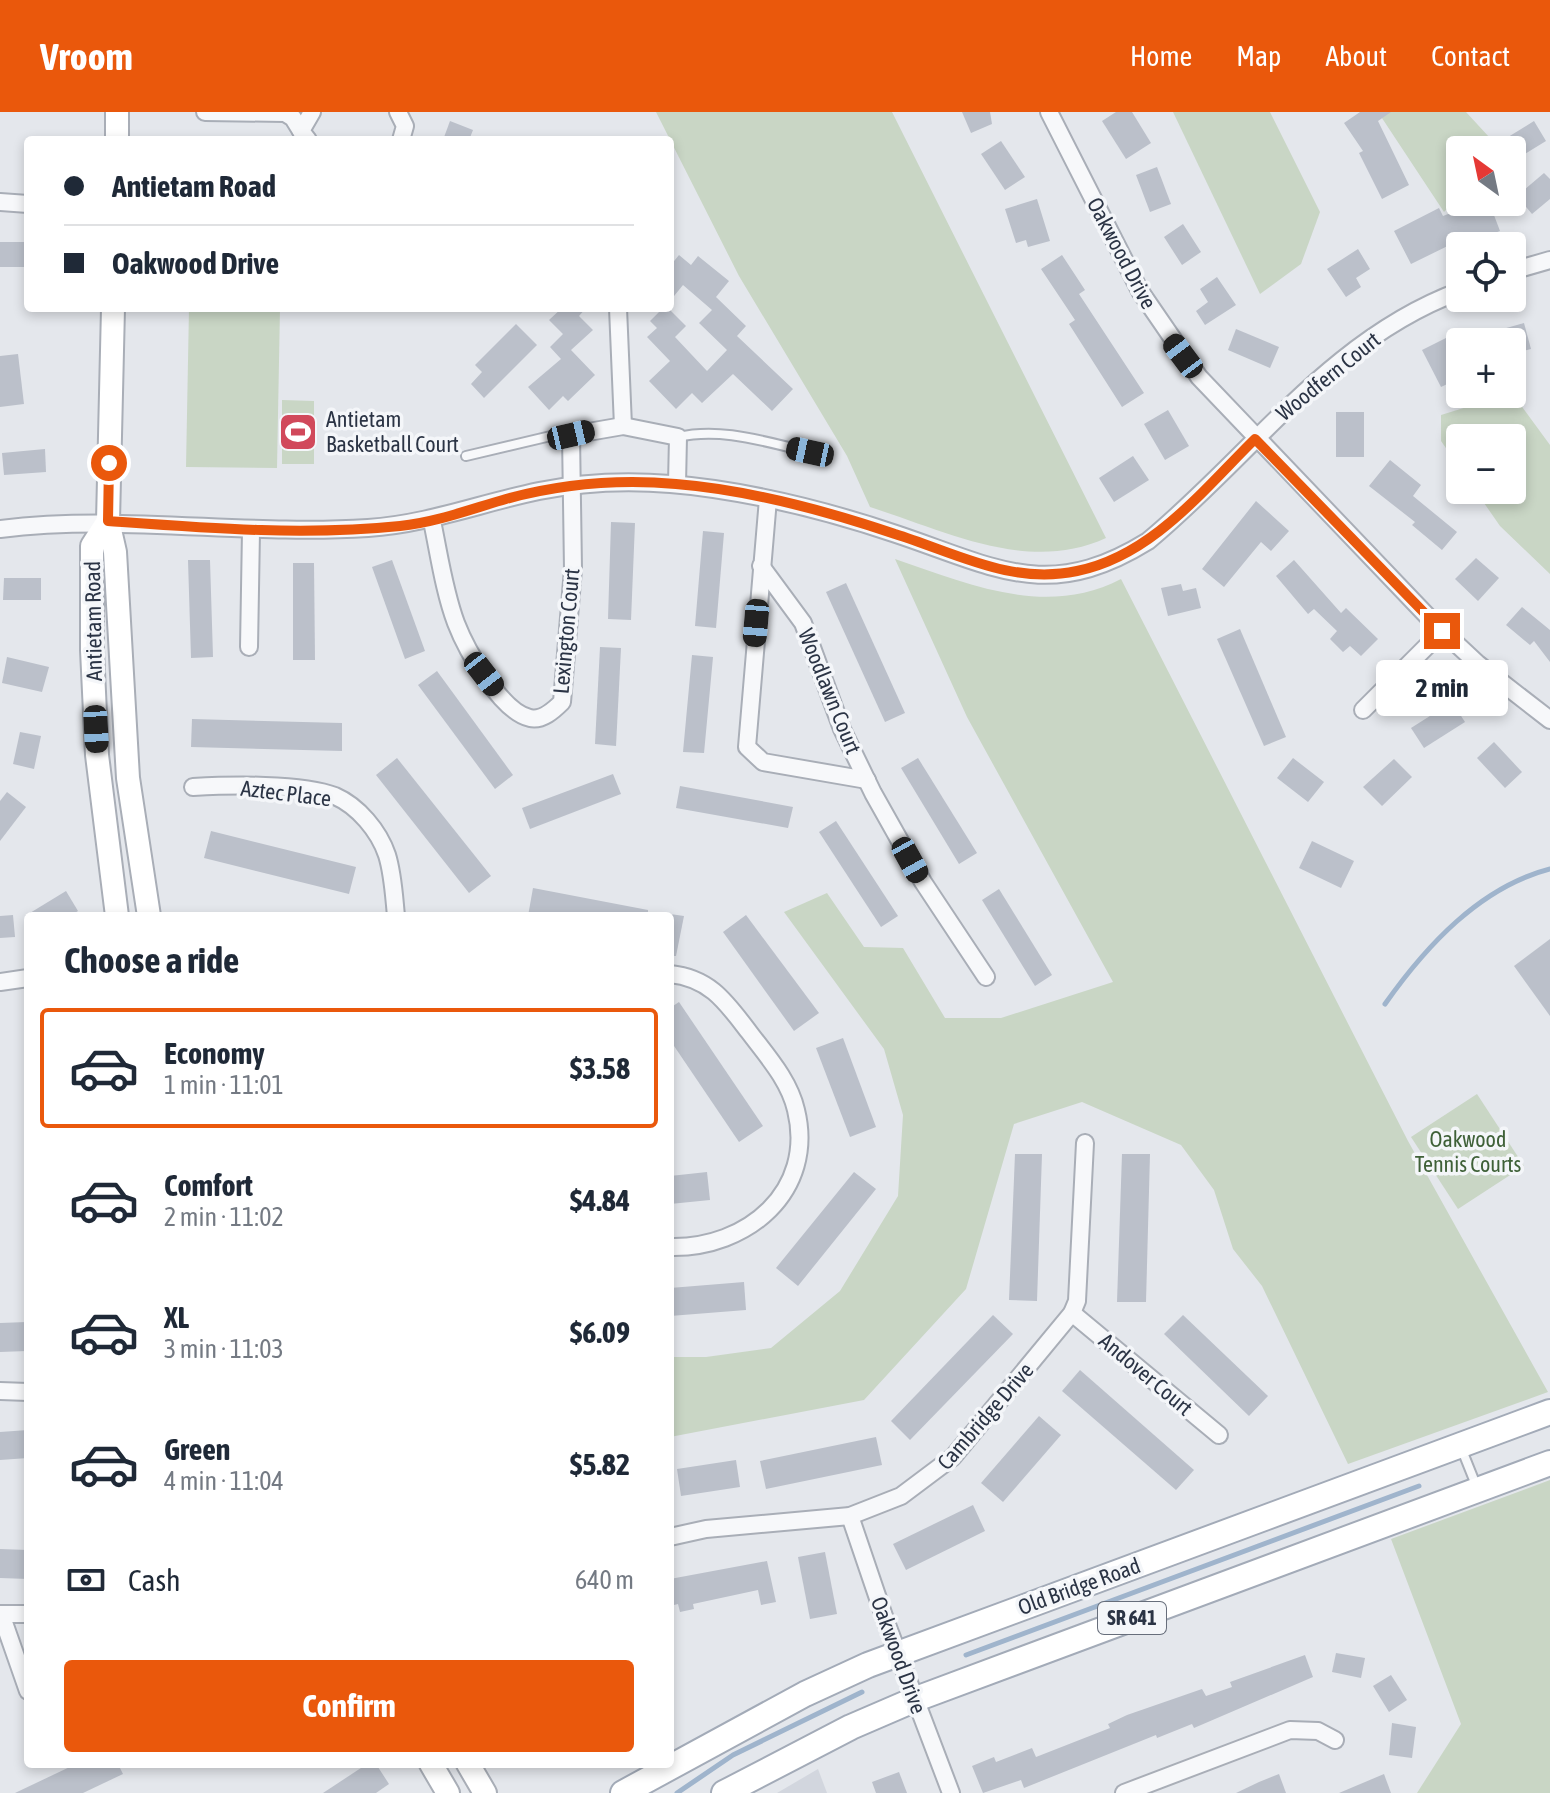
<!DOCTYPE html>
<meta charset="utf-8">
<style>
:root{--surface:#fff;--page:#f6f6f7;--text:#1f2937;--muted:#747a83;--line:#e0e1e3;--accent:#ea580c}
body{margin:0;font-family:"Asap Condensed",sans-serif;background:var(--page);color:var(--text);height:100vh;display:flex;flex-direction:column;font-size:30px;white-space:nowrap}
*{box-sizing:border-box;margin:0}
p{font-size:26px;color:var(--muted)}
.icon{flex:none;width:44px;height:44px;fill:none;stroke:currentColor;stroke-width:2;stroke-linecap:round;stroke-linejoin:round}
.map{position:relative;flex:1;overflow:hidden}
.details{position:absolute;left:24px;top:800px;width:650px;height:856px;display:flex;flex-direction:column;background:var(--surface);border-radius:8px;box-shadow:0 4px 12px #0003}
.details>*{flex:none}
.guide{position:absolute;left:24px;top:24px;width:650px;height:176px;border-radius:8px;box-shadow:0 4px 12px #0003;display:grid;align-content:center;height:176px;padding:0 40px;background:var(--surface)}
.needle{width:52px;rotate:327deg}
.fabs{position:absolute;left:1446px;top:24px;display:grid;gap:16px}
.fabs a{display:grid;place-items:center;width:80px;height:80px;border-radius:8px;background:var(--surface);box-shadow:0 4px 12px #0003;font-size:40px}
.end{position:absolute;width:36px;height:36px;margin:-18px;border:10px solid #ea580c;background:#fff;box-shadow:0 0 0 4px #fff}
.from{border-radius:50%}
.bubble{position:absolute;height:56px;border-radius:8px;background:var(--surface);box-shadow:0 4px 12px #0003;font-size:26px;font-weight:700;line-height:56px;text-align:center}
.car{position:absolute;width:24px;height:48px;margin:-24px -12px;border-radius:10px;box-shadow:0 0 6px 2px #0007;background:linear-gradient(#222 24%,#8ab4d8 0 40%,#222 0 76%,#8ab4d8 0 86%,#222 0)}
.guide b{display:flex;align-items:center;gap:28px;height:76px;font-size:30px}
.guide b+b{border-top:2px solid var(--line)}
.guide i{width:20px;height:20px;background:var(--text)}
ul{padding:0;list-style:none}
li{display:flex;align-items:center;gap:24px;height:120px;margin:0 16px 12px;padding:0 24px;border:4px solid transparent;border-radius:8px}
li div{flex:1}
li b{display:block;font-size:30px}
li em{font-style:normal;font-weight:700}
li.current{border-color:var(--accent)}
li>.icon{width:72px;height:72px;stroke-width:1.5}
h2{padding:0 40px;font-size:36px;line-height:96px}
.pay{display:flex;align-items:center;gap:20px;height:88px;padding:0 40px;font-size:30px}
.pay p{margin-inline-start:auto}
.action{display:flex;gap:16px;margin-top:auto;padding:16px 40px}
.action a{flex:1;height:92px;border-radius:8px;background:var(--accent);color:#fff;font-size:32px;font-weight:700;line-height:92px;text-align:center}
header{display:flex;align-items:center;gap:48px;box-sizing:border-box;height:112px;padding:0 40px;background:var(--accent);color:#fff}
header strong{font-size:38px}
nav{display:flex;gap:44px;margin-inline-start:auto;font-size:28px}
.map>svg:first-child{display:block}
</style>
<header>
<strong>Vroom</strong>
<nav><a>Home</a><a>Map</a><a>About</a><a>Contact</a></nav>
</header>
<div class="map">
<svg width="1550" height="1681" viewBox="0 0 1550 1681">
<rect width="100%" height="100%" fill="#e4e7ec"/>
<!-- built -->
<polygon fill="#d2d6de" points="818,1657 827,1681 777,1681"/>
<!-- green -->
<g fill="#c9d6c5">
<path d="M 656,0 L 892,0 L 1106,426 C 1028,462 946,419 870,395 L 847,344 L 739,164 Z"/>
<polygon points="1173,0 1270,0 1320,100 1301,152 1260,182"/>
<polygon points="1378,0 1466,0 1501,38 1460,38 1460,83 1444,100"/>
<polygon points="189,196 280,196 277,356 186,355"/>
<polygon points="1512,281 1550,333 1550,462 1500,414 1475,378 1512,378 1512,326 1460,326 1460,356 1441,329 1441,303"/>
<polygon points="282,288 314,289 314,352 282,352"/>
<path d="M 895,447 C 968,472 1046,506 1121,467 L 1408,1029 L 1548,1280 L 1348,1352 L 1262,1174 L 1233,1137 L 1214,1078 L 1181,1033 L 1082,990 L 1014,1012 L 966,1177 L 864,1288 L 670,1325 L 670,1245 L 706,1245 L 771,1236 L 840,1179 L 898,1084 L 903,1003 L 884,937 L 784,800 L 827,781 L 864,835 L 903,836 L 945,906 L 1001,906 L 1113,870 L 967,605 Z"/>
<polygon points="1477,982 1524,1054 1458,1097 1411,1025"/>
<polygon points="1550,1368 1550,1681 1417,1681 1461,1612 1391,1427"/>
</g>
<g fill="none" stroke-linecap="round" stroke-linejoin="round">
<!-- stream -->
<g stroke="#9fb4cc" stroke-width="5">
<path d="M 1385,892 C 1426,834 1480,775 1550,757"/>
<polyline points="966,1543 1419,1374"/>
<polyline points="677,1681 733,1643 862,1580"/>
</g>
</g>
<!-- building -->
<g fill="#bbc0ca">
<polygon points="962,0 990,0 992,12 971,21"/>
<polygon points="1116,0 1132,0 1151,31 1126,47 1102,9"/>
<polygon points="1360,0 1391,0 1378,9 1409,73 1382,87 1359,41 1363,39 1344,11"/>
<polygon points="450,9 473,18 469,28 443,28"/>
<polygon points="1534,9 1546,29 1512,50 1512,38 1504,38 1500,30"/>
<polygon points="1001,29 1025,65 1005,78 981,42"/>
<polygon points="1157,55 1171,92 1150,100 1136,63"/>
<polygon points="1544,61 1550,67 1550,87 1532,102 1517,84"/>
<polygon points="1037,87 1050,129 1028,135 1026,128 1016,131 1005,97"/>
<polygon points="1479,90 1489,90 1500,119 1468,131 1466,125 1411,152 1394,119 1439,96 1443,104"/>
<polygon points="1183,112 1201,140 1182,153 1164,125"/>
<rect x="0" y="130" width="28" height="25"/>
<polygon points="1358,137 1370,157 1356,166 1361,175 1346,185 1327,157"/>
<polygon points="679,143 691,153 698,144 729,169 716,185 746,214 737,224 793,277 772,299 733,262 702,291 692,281 676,297 649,269 670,249 647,225 657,216 650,209 663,196 668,196 686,214 675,225 707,259 727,238 699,211 712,198 683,173 670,189 670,154"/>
<polygon points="1062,143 1085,178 1079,182 1144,281 1122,295 1069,212 1075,208 1041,157"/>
<polygon points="1217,165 1236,193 1205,213 1196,199 1208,190 1200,177"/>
<polygon points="562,196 586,196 579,204 593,218 571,238 595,263 568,289 563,284 549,298 528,275 561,247 550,235 563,222 549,208"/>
<polygon points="1524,211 1531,237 1512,242 1512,230 1471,230 1471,226"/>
<polygon points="516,212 537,233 484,286 471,272 482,260 475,253"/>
<polygon points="1236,217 1279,235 1270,256 1228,238"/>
<polygon points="1456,221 1460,228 1460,266 1441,275 1422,238"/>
<polygon points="18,242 24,292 0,295 0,244"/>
<polygon points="1168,298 1189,334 1165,348 1144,312"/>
<rect x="1336" y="300" width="28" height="45"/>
<polygon points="45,337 46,360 4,363 2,341"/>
<polygon points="1133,344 1149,368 1114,390 1099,366"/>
<polygon points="1390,348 1421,373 1413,384 1457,420 1442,438 1412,413 1415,410 1369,374"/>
<polygon points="1256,389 1289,419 1271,439 1261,430 1224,475 1202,457"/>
<polygon points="611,410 635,411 631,508 608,507"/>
<polygon points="703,419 724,421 716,516 695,514"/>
<polygon points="1476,446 1499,466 1478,489 1455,467"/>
<polygon points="188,448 210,448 213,545 191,546"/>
<polygon points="392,448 425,539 405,547 372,455"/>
<polygon points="1294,448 1341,501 1346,496 1378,527 1361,544 1350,534 1343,540 1330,527 1337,519 1314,497 1308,502 1276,464"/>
<polygon points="293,451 314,451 315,548 293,548"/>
<polygon points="4,466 41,466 41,488 3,488"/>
<polygon points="846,471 905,601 885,610 826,480"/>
<polygon points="1181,472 1183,479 1196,476 1201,496 1168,504 1161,476"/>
<polygon points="1522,495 1550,518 1550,550 1534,529 1530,533 1506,513"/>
<polygon points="1240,517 1286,625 1264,634 1217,527"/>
<polygon points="600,535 621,536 616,634 595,632"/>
<polygon points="692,543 713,545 704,641 683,640"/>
<polygon points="7,545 49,555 42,580 2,571"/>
<polygon points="437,559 513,663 495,677 418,573"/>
<polygon points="1452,590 1465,610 1424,636 1411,616"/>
<polygon points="192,607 342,611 342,639 191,635"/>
<polygon points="20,620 41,624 34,657 13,652"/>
<polygon points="1494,630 1522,660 1505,676 1477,646"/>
<polygon points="397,646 491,764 469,781 376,663"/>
<polygon points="918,646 977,741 959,752 901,656"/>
<polygon points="1293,646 1324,670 1308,690 1277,666"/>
<polygon points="1394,647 1412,665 1382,694 1363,675"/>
<polygon points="613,662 621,682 530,717 522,696"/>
<polygon points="680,674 793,695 788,716 676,696"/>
<polygon points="7,680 26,695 0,729 0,689"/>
<polygon points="836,709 898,804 881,815 819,720"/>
<polygon points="211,719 356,755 349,782 204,746"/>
<polygon points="1312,729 1354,749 1341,776 1299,756"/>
<polygon points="533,776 648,798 648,804 528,804"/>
<polygon points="999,777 1052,863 1035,874 982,788"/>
<polygon points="66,779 78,799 70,804 25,804"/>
<polygon points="670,802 684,804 676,844 670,844"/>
<polygon points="13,803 15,825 0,826 0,804"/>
<polygon points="746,803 819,901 794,919 723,820"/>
<polygon points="1550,827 1550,904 1514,854"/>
<polygon points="679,890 763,1014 739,1030 670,928 670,896"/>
<polygon points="843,926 876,1015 850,1025 816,936"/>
<polygon points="1015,1042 1042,1042 1037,1189 1009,1188"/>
<polygon points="1122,1042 1150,1042 1146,1190 1117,1190"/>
<polygon points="707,1060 710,1088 670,1092 670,1064"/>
<polygon points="854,1060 876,1077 798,1174 776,1156"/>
<polygon points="744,1170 746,1198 670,1204 670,1176"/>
<polygon points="993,1203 1013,1222 910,1328 891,1309"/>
<polygon points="1183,1203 1268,1284 1249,1304 1164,1222"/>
<polygon points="27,1210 27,1239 0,1240 0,1211"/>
<polygon points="1080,1258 1194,1358 1176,1378 1062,1279"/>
<polygon points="1039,1304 1061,1323 1003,1390 981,1371"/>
<polygon points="28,1318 28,1346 0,1348 0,1320"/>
<polygon points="876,1325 882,1353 766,1377 760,1349"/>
<polygon points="736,1348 740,1375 681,1384 677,1357"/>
<polygon points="973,1393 985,1419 906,1458 893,1432"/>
<polygon points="0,1437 28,1438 28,1467 0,1466"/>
<polygon points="825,1440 837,1502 810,1507 798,1445"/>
<polygon points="767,1449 776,1490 761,1493 758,1478 693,1492 694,1497 680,1500 678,1492 670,1494 670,1467"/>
<polygon points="1336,1541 1365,1546 1361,1566 1332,1560"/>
<polygon points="1305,1543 1313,1565 1194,1616 1192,1612 1157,1626 1156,1623 1024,1676 1021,1668 983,1681 972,1654 994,1645 996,1650 1032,1636 1036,1645 1110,1616 1108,1612 1127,1603 1202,1577 1206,1584 1232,1575 1230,1570"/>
<polygon points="1391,1563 1407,1588 1389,1600 1373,1574"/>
<polygon points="1392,1611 1416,1615 1412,1646 1389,1643"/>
<polygon points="76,1652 118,1652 123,1662 83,1681 15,1681"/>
<polygon points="367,1652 376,1652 389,1672 376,1681 323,1681"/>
<polygon points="899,1660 907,1681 876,1681 872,1670"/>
<polygon points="1279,1662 1286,1681 1236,1681 1259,1670"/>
<polygon points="1384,1662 1391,1681 1339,1681"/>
</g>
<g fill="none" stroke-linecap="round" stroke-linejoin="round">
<defs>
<g id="lane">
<path d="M 678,325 C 722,315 765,330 810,340"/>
<polyline points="466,344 555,323 571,323"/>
<polyline points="1462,1338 1476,1373"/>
</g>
<g id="street">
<polyline points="205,0 285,1 293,6 301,19"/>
<polyline points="398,0 405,14 401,28"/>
<polyline points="1049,0 1140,179 1199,265 1433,510 1478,552 1550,608"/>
<polyline points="308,28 301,19 312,0"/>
<polyline points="0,90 28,92"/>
<polyline points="1512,159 1550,148"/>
<polyline points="618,196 623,314"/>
<polyline points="768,387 747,635 763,650 867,668"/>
<path d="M 432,409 C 439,442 444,479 456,511 C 466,537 501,600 530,606 C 542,609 554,598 562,590 L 573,457 L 571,323 L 623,314 L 678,325 L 677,372"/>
<path d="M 0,417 C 123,402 245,424 368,416 C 428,412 481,391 539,379 C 597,367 656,368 714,377 C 775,386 837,402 896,422 C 995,455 1048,491 1148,429 C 1251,344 1330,227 1460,179"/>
<polyline points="761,454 803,511 842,617 873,681 923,770 986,865"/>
<polyline points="249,535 251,419"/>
<polyline points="1363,598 1442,519"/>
<path d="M 193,675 C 229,673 302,671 335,684 C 358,694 379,719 387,743 C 393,762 394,784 396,804"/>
<path d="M 670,862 C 710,866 726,890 749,920 C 767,944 789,968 796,998 C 816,1079 747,1137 670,1135"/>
<polyline points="0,870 28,866"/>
<polyline points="1072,1201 1219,1323"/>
<polyline points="0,1279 28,1280"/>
<polyline points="850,1404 886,1510 951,1681"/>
<polyline points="670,1425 706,1417 850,1404 901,1384 953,1345 1072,1201 1077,1189 1085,1031"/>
<polyline points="28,1502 1,1502 28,1579"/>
<polyline points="1124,1681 1290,1618 1318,1619 1335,1628"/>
</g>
<g id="secondary">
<polyline points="117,28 117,0"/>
<polyline points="113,196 108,409 115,440 128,666 149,804"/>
<polyline points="108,409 92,434 92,538 97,643 117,804"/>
<polyline points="431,1652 448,1681"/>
<polyline points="468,1652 485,1681"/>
</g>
<g id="primary">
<polyline points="623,1681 805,1582 868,1553 1550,1300"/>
<polyline points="724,1681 851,1615 916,1587 1550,1351"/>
</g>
</defs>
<!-- lane casing -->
<use href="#lane" stroke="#a9aeb7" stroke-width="12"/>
<!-- street casing -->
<use href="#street" stroke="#a9aeb7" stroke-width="20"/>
<!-- secondary casing -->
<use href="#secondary" stroke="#a9aeb7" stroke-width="26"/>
<!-- primary casing -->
<use href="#primary" stroke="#a3abb8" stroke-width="28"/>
<!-- lane -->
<use href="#lane" stroke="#f7f8fa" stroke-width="8"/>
<!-- street -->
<use href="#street" stroke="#f7f8fa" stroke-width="16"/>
<!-- secondary -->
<use href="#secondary" stroke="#fff" stroke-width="22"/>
<!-- primary -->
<use href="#primary" stroke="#fff" stroke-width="24"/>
</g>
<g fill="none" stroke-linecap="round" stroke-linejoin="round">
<!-- route -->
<path stroke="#ea580c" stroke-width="10" d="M 109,351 L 108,409 C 205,416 303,424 400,414 C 437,410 471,397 506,387 C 561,372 619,367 676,372 C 750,378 824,398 895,422 C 956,441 1011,473 1077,459 C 1152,444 1203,378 1255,327 L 1442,519"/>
</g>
<!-- icons -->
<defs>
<symbol id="stadium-square" viewBox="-11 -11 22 22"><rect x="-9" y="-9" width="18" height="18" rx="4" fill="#d1495b" stroke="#f4f6f9"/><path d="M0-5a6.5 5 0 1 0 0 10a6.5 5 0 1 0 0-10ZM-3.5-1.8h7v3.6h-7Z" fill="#fff"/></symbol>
</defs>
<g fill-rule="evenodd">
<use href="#stadium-square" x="276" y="298" width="44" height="44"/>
</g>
<g text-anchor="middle" stroke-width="7" stroke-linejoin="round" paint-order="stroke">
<!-- shield labels -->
<rect fill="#f4f6f9" stroke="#676e7b" stroke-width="2" x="1098" y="1490" width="68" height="32" rx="6"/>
<g font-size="20" font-weight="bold" fill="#2b3445">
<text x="1132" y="1513">SR 641</text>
</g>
<!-- street labels -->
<g font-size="22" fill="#2b3445" stroke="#f4f6f9">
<text transform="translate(1122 141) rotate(62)" y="8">Oakwood Drive</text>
<text transform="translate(1328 264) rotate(-39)" y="8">Woodfern Court</text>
<text transform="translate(93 509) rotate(-91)" y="8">Antietam Road</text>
<text transform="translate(566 519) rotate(-85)" y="8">Lexington Court</text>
<text transform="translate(830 579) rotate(68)" y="8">Woodlawn Court</text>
<text transform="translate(286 681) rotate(7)" y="8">Aztec Place</text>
<text transform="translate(1146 1262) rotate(40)" y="8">Andover Court</text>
<text transform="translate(985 1304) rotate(-49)" y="8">Cambridge Drive</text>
<text transform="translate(1079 1474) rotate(-20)" y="8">Old Bridge Road</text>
<text transform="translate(899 1543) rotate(70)" y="8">Oakwood Drive</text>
</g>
<!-- poi labels -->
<g font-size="22" fill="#2b3445" stroke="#f4f6f9" text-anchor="start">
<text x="326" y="315">Antietam<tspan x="326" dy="25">Basketball Court</tspan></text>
</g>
<!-- park labels -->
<g font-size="22" fill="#3f6138" stroke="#f4f6f9">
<text x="1468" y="1035">Oakwood<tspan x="1468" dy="25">Tennis Courts</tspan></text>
</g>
</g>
</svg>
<div class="fabs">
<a><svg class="needle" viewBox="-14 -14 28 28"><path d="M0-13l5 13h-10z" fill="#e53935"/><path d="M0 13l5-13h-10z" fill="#747a83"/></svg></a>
<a><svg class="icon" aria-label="locate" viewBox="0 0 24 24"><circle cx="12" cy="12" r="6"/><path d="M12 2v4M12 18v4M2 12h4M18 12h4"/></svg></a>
<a>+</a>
<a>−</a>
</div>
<i class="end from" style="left:109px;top:351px"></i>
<i class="end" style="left:1442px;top:519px"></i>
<div class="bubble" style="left:1376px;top:548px;width:132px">2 min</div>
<i class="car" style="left:1183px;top:244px;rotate:323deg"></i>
<i class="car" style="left:571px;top:323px;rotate:77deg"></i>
<i class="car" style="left:810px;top:340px;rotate:282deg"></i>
<i class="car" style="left:756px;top:511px;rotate:185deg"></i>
<i class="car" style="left:484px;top:562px;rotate:142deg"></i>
<i class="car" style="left:96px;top:617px;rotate:177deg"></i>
<i class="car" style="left:910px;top:748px;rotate:151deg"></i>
<div class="guide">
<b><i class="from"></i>Antietam Road</b>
<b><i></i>Oakwood Drive</b>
</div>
<section class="details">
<h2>Choose a ride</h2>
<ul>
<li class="current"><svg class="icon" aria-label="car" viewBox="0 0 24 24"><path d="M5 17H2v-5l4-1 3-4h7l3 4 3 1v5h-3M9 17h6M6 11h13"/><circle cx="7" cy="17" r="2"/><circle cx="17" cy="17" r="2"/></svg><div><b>Economy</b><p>1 min · 11:01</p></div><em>$3.58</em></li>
<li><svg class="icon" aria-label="car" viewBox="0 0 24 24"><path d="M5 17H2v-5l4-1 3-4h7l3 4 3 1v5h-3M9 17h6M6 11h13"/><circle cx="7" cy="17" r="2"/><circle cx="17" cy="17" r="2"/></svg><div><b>Comfort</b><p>2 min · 11:02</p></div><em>$4.84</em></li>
<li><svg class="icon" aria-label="car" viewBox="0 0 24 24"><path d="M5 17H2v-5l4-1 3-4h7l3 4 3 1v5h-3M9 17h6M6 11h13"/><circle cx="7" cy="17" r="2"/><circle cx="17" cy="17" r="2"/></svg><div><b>XL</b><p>3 min · 11:03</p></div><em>$6.09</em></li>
<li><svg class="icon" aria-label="car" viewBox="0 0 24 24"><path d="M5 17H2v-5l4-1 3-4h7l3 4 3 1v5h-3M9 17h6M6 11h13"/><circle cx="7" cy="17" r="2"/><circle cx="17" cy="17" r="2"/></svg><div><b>Green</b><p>4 min · 11:04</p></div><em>$5.82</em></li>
</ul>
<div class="pay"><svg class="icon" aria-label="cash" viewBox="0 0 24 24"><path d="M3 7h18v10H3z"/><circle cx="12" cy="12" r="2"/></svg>Cash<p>640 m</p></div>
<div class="action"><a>Confirm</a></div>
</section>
</div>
